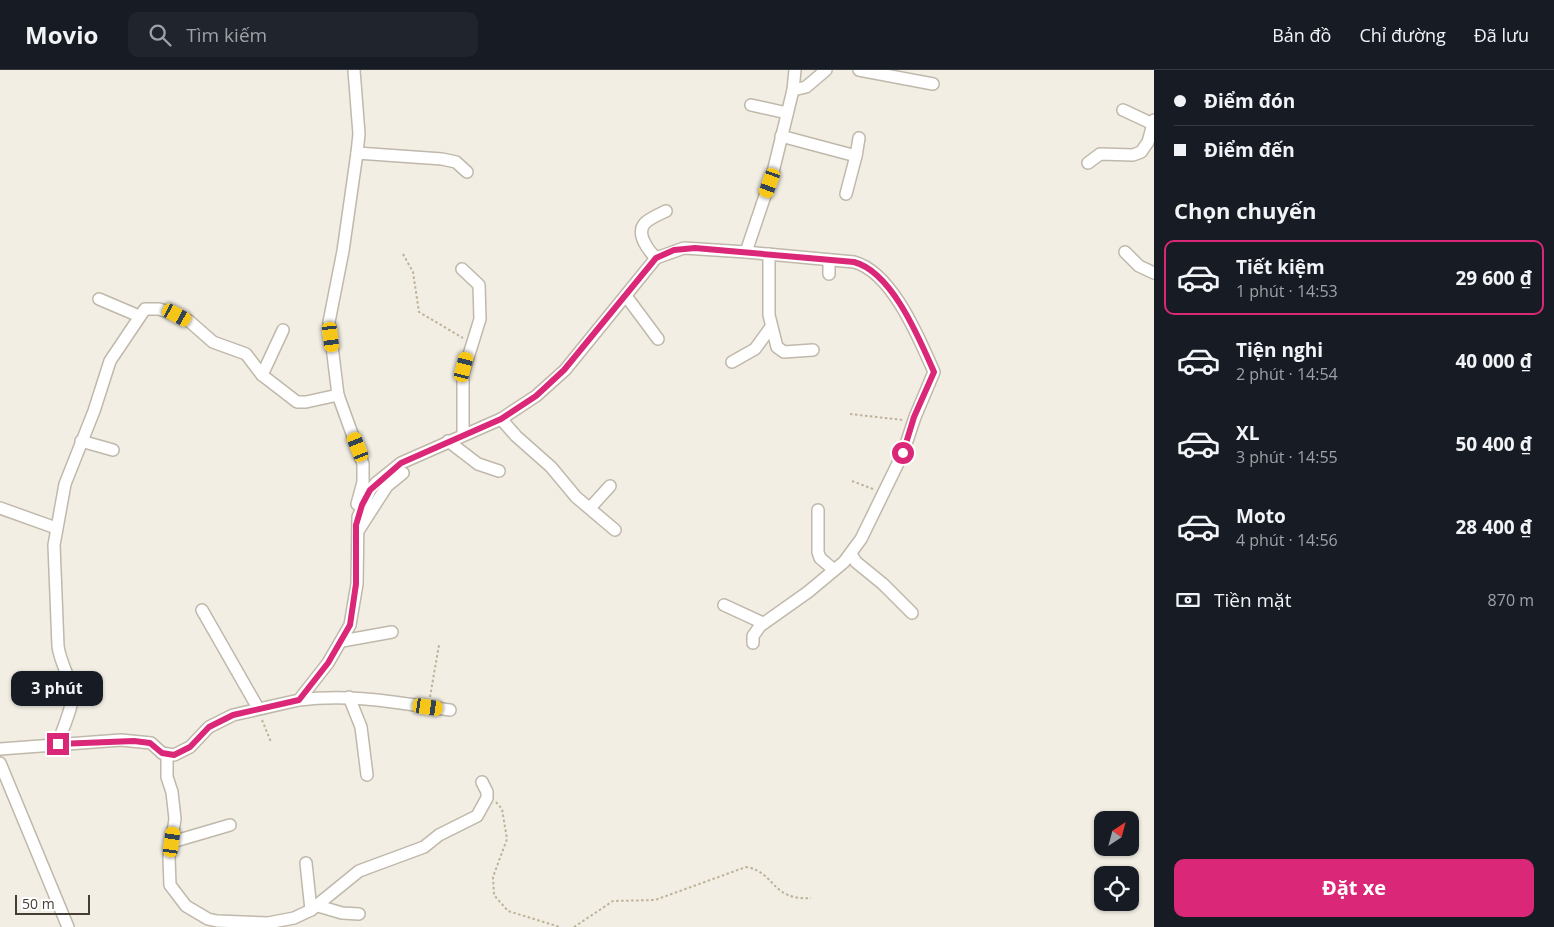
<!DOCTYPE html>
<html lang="vi">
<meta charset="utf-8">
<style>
:root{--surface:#171b24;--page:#20242c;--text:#f1f3f6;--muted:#9ea1a6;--line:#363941;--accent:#db2777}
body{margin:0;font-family:"Open Sans",sans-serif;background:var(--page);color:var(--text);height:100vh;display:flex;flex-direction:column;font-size:19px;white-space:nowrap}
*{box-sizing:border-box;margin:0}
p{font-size:16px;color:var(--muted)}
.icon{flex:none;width:28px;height:28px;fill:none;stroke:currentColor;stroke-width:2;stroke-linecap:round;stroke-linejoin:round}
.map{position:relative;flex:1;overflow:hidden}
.side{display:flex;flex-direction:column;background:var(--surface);width:400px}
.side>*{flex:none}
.hud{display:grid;align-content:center;height:110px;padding:0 20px;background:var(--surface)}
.needle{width:32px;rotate:36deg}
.fabs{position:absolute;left:1094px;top:741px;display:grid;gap:10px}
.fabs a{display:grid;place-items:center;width:45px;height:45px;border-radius:10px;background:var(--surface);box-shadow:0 1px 4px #0004;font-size:25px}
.scale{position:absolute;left:15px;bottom:12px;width:75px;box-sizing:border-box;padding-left:5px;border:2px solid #443e34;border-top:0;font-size:14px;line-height:18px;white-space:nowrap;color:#443e34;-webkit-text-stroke:4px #fff;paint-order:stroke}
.end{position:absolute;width:22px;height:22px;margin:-11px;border:6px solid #db2777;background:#fff;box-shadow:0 0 0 2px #fff}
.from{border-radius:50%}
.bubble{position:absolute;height:35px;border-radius:10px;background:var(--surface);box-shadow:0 1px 4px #0004;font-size:16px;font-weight:700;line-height:35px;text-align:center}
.car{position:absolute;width:15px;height:30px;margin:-15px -8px;border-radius:6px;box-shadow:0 0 4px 1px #0007;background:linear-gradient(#f5c518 24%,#345 0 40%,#f5c518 0 76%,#345 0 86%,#f5c518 0)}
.hud b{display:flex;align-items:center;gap:18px;height:48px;font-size:19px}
.hud b+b{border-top:1px solid var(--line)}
.hud i{width:12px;height:12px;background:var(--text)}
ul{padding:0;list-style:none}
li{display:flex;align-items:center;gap:15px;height:75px;margin:0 10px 8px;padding:0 10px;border:2px solid transparent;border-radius:10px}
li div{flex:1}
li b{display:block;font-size:19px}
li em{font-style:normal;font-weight:700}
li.selected{border-color:var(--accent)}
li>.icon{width:45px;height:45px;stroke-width:1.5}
h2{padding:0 20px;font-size:22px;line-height:60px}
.pay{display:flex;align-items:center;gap:12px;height:55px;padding:0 20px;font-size:19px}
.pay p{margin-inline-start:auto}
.cta{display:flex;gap:10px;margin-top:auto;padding:10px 20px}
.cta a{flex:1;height:58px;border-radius:10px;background:var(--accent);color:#fff;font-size:20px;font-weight:700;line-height:58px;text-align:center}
header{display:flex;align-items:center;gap:30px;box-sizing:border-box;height:70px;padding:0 25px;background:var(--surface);border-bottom:1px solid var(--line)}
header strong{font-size:24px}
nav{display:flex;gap:28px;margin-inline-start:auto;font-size:18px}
.search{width:350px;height:45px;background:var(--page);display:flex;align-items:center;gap:12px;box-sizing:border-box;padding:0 18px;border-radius:10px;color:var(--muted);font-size:19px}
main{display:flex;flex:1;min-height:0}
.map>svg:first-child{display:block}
</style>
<header>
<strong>Movio</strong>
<div class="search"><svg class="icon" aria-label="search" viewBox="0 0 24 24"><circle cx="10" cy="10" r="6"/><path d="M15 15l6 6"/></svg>Tìm kiếm</div>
<nav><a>Bản đồ</a><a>Chỉ đường</a><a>Đã lưu</a></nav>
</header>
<main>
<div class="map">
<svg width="1154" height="857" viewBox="0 0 1154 857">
<rect width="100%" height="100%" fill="#f2eee4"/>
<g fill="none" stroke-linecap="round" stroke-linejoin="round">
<defs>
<g id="minor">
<polyline points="354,0 359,64 357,83 343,181 329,252 338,325 363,394 363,412 357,434"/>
<polyline points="859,0 933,14"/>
<polyline points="793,20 806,17 826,0"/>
<polyline points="751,35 787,43"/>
<polyline points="1123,40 1153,54"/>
<polyline points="781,66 856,86 846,124"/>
<polyline points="357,83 442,89 456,92 467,102"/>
<polyline points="856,86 859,68"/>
<polyline points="1088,93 1100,84 1133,85 1141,82 1148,72 1154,50"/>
<path d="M 746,182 L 854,192 C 892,202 919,268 934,302 L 915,347 L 903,383 L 861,469 L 844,492 L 808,522 L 760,556 L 753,566 L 753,573"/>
<polyline points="1125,182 1139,196 1154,203"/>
<polyline points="769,184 769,245 777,277 784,282 813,280"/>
<path d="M 656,188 C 649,181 635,164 645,153 C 650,148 660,144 666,141"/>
<polyline points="829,190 829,204"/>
<polyline points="462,199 479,215 480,249 463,304 463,365"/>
<polyline points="626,226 658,269"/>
<polyline points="99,229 139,246"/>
<polyline points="732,292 755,279 771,257"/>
<polyline points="262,305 283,260"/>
<polyline points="501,349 516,366 551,397 576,427 615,460"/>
<polyline points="81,371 113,380"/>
<polyline points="448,371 478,394 499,401"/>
<polyline points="0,438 56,458"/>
<polyline points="590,438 610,416"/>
<polyline points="818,440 818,482 820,488 834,500"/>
<polyline points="358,461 387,416 403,403"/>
<polyline points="851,484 856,492 883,514 912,543"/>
<polyline points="724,535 763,553"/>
<polyline points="202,540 258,638"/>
<polyline points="342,571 392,562"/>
<polyline points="349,627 361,657 367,705"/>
<path d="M 299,630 C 351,623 399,633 450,640"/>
<path d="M 58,673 C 62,660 75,633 72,621 C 69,605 60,592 58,576 L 54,475 L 65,414 L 94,341 L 110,291 L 145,239 L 159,239 L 177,245 L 189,251 L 213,272 L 246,284 L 262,305 L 297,332 L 306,332 L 338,325"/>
<polyline points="0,679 121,670 151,673 162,683 174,685 190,677 209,657 233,645 299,630 328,593 350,555 357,514 358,447 370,420 376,413 401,393 501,349 536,326 565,300 656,188 684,178 746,182 773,102 793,20 795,0"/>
<polyline points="162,683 167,685 167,707 172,722 175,749 169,787 170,815 186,836 208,849 217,851 268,853 294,848 311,840 359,801 424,777 439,765 477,746 487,728 487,722 482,712"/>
<polyline points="0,693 68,857"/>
<polyline points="172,772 230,755"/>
<polyline points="306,793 311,840"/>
<polyline points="318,836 342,843 359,844"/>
</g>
</defs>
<!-- minor casing -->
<use href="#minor" stroke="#c0b8aa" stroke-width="14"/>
<!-- path -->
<g stroke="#bfb198" stroke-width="2" stroke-dasharray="2.5 2.5" stroke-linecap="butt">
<polyline points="403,184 413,202 419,242 463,268"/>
<polyline points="850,344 903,350"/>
<polyline points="852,411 873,419"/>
<polyline points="430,627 439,575"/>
<polyline points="262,650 271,672"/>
<polyline points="496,732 502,739 507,769 493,807 494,825 508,841 560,857"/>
<path d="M 574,857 L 613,831 L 655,830 L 746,797 C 776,802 771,831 811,828"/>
</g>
<!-- minor -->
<use href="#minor" stroke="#fff" stroke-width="11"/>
</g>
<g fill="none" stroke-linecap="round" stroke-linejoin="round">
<!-- route -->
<path stroke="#db2777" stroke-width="6" d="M 58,674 L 134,671 L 150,673 L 162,683 L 174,685 L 190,677 L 209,657 L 233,645 L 299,630 L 328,593 L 350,555 L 356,514 L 356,455 L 362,435 L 370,420 L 401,393 L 501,349 L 536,326 L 564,300 L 656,188 L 674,180 L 695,178 L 854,192 C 892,202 919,268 934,302 L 914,347 L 903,383"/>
</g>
</svg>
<div class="fabs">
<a><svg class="needle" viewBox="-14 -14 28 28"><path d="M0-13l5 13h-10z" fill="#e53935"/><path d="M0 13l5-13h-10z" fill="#9ea1a6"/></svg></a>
<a><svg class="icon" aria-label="locate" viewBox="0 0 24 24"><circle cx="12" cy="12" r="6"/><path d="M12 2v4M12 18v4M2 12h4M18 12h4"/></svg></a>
</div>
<div class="scale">50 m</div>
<i class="end from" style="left:903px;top:383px"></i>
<i class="end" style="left:58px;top:674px"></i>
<div class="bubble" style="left:11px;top:601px;width:92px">3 phút</div>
<i class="car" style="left:770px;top:113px;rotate:200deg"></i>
<i class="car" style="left:177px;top:245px;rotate:118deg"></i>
<i class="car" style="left:331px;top:267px;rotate:173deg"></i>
<i class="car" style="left:464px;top:297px;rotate:14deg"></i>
<i class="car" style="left:358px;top:377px;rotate:338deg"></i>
<i class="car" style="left:428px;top:637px;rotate:98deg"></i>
<i class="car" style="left:172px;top:772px;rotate:8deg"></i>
</div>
<section class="side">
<div class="hud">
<b><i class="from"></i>Điểm đón</b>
<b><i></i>Điểm đến</b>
</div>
<h2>Chọn chuyến</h2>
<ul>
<li class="selected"><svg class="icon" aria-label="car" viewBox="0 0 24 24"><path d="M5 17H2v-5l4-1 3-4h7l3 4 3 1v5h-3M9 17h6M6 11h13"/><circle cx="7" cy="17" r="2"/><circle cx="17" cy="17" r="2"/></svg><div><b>Tiết kiệm</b><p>1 phút · 14:53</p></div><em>29 600 ₫</em></li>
<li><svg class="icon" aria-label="car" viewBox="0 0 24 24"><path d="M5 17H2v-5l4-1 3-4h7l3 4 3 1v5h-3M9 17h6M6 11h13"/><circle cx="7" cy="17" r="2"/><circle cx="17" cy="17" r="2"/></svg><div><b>Tiện nghi</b><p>2 phút · 14:54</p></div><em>40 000 ₫</em></li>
<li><svg class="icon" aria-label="car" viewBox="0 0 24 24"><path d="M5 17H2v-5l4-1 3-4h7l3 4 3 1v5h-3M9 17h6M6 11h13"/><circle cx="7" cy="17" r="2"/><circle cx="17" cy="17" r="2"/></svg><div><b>XL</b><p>3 phút · 14:55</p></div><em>50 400 ₫</em></li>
<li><svg class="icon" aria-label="car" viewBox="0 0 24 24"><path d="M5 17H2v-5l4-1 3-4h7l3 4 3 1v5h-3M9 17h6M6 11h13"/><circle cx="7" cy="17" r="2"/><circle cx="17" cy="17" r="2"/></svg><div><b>Moto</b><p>4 phút · 14:56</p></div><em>28 400 ₫</em></li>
</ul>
<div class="pay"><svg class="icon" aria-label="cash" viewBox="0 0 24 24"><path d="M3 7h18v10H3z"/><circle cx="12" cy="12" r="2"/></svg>Tiền mặt<p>870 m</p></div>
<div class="cta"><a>Đặt xe</a></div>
</section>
</main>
